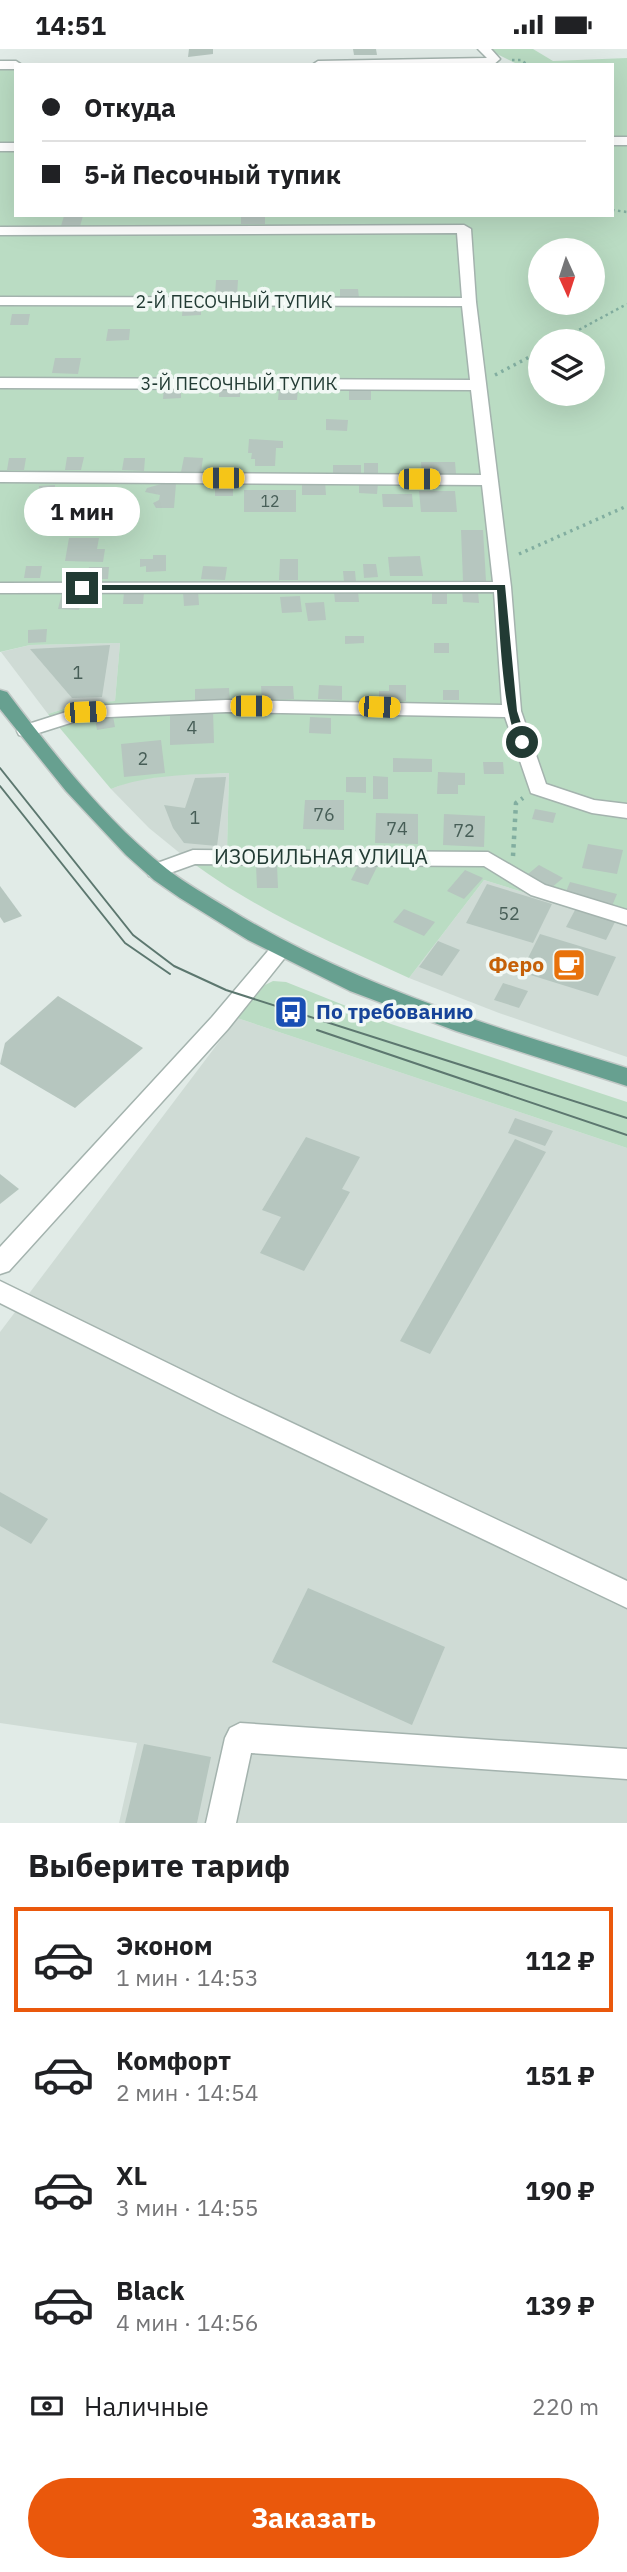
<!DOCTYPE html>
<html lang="ru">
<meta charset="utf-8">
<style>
:root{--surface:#fff;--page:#f6f6f6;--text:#202124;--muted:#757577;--line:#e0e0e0;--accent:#ea580c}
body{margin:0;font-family:"IBM Plex Sans",sans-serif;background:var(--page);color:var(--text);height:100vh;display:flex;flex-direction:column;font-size:26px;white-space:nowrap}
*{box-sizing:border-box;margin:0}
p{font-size:23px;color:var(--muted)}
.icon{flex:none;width:38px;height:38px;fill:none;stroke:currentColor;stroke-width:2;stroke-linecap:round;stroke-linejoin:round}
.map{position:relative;height:1774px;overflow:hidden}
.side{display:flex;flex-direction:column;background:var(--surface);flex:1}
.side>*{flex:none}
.banner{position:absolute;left:14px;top:14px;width:600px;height:154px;border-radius:0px;box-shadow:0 7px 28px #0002;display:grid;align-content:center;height:154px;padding:0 28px;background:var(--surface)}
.needle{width:46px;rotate:177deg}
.fabs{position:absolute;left:528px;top:189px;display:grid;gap:14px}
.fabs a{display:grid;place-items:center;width:77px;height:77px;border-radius:50%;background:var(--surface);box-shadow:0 7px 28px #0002;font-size:35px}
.end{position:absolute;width:32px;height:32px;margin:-16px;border:9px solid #223b34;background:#fff;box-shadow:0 0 0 4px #fff}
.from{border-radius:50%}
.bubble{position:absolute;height:49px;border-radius:24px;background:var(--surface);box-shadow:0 7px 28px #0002;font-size:23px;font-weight:800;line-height:49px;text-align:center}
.car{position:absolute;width:21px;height:42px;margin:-21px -10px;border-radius:9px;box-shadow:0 0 5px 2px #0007;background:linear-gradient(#f5c518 24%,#345 0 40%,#f5c518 0 76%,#345 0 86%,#f5c518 0)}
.banner b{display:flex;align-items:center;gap:24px;height:66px;font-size:26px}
.banner b+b{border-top:2px solid var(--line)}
.banner i{width:18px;height:18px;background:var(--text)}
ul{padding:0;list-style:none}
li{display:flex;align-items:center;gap:21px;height:105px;margin:0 14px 10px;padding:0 14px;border:4px solid transparent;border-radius:0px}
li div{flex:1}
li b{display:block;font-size:26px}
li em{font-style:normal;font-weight:800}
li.active{border-color:var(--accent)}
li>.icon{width:63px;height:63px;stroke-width:1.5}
h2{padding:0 28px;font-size:32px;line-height:84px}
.pay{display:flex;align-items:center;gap:18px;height:77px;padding:0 28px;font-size:26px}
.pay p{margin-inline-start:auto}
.cta{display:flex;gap:14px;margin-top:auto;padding:14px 28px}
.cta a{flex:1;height:80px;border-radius:42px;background:var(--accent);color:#fff;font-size:28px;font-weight:800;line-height:80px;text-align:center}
.status{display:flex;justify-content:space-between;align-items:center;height:49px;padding:0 35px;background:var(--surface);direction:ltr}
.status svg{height:19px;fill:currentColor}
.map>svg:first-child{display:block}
</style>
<div class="status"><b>14:51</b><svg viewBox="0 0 49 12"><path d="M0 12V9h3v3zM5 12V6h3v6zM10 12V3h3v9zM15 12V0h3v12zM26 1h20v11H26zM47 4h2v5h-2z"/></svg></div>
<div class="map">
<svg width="627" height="1774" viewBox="0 0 627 1774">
<rect width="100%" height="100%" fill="#e1ebe7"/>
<!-- built -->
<g fill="#cfdbd5">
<polygon points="120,594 115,652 79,655 48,665 1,603 30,596"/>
<polygon points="229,724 227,802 181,805 149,779 111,740 131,732 168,726"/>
<polygon points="484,831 627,875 627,1008 499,964 409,929"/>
<polygon points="237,969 627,1099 627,1774 119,1774 137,1694 0,1674 0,1283"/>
</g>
<!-- green -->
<g fill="#badcc3" fill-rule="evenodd">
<path d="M 487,0 L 533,0 L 553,12 L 627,9 L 627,875 L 484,831 L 409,929 C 330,893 250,859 181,805 L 227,802 L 229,724 C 189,726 149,725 111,740 L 48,665 L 79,655 L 115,652 L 120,594 L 30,596 L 0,603 L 0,18 L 16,18 L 16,166 L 612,166 L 612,16 L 479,16 L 515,14 ZM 541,201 L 593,201 L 593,254 L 541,254 ZM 541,292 L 593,292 L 593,345 L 541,345 Z"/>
<polygon points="273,932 286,933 391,975 627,1053 627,1099 237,969 265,936"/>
</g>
<!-- building -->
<g fill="#b6c6bf">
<polygon points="189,0 213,0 213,5 188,8"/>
<polygon points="353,0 376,0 377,6 354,6"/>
<polygon points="64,167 83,167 80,177 61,177"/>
<rect x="241" y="167" width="24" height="8"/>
<polygon points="216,231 238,231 237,247 215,247"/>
<polygon points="340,240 358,240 359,249 340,249"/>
<polygon points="183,255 201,255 201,266 182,267"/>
<polygon points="12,265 30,265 28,276 10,276"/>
<polygon points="108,280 130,280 129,291 106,292"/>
<polygon points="55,309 81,309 78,325 52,324"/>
<polygon points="164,338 181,338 181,349 163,350"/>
<rect x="219" y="338" width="21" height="10"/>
<rect x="349" y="339" width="22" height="12"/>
<polygon points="279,340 298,340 297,351 278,351"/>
<polygon points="326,370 348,371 347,382 326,381"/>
<polygon points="249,390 283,392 283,399 276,399 275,417 255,417 255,410 251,410 252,404 248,404"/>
<polygon points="67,408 84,408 81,421 65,421"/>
<polygon points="184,408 203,409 201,423 181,423"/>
<polygon points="9,409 26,409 24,421 7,421"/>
<polygon points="124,409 145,409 144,422 122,421"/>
<polygon points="421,413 455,413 456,425 422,425"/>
<rect x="364" y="414" width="14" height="11"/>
<polygon points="333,416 361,416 361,424 333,426"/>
<polygon points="325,432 326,446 302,446 302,433"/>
<rect x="215" y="433" width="18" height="14"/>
<polygon points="359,434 378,434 377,445 359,444"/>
<polygon points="161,435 176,435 174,459 156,459 153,454 159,451 160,446 145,443 147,439"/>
<polygon points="55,436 54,447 38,447 39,437"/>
<rect x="244" y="441" width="52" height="22"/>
<polygon points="419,442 455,442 457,463 421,463"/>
<polygon points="382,445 412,445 413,458 383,458"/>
<polygon points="461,481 483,481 486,532 463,532"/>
<polygon points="69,489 99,489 97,500 105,500 103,513 65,512"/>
<polygon points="153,506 166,506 166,522 146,523 146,517 140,518 140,510 153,510"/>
<polygon points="420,507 423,527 390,527 388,508"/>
<polygon points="280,510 298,510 298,531 279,531"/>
<polygon points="363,515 376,515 378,528 364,529"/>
<polygon points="26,517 42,517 40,529 24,529"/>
<polygon points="203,517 227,518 225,531 201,530"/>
<polygon points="89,518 109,518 108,530 87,530"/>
<polygon points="343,522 355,522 356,533 344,533"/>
<polygon points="198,541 199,556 184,557 183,542"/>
<rect x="432" y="541" width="15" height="14"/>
<polygon points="462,541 478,542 479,554 463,553"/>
<polygon points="334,542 358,542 359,553 335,553"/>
<polygon points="124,543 144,543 143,555 123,555"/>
<polygon points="62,544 82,544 79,561 58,560"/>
<polygon points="300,547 302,563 282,564 280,548"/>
<polygon points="324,553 326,571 308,572 305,554"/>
<polygon points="47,580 46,593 28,594 28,581"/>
<polygon points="345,587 364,587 364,594 345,595"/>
<rect x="434" y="594" width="15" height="10"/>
<polygon points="110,596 102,648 72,649 30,600"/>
<polygon points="319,636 342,637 342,651 318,650"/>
<polygon points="389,636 406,636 406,652 379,651 379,642 389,642"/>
<polygon points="261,637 293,637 294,650 262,651"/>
<polygon points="229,639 230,652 195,653 195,640"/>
<rect x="443" y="641" width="16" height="10"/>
<polygon points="213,662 214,694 170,696 170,663"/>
<polygon points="113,667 115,678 97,681 95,669"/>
<polygon points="310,668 331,669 331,685 309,684"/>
<polygon points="161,691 165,724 124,728 121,695"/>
<polygon points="393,709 432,710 432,723 393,723"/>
<polygon points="483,713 503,713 504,725 484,725"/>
<polygon points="438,723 465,724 465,736 458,736 458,745 437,745"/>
<polygon points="373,727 388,728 388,750 373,750"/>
<polygon points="226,728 217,797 184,794 173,779 164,756 185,759 195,729"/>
<polygon points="346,728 366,728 366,744 346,743"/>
<polygon points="305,751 344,751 344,781 303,780"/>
<polygon points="535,760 556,764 553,774 532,770"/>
<polygon points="376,764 418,765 418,795 375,794"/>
<polygon points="444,765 485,767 484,798 443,796"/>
<polygon points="588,795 623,801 617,825 582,819"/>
<polygon points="360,813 377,818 368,836 351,831"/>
<polygon points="277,816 278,839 257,839 256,817"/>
<polygon points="539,816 563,829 551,839 528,825"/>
<polygon points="465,821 483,829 464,850 447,842"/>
<polygon points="570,833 617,845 612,857 565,845"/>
<polygon points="487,835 552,855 533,894 466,874"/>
<polygon points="0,837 22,867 4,874 0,868"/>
<polygon points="404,860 435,873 424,887 393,873"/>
<polygon points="575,861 615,873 606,891 566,878"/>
<polygon points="540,885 616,908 598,947 521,923"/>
<polygon points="438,892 460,901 442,927 419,918"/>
<polygon points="503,934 528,942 519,959 494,951"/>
<polygon points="58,947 143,999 75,1059 0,1015 5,994"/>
<polygon points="515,1069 553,1082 545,1097 508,1084"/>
<polygon points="306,1088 360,1108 342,1140 350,1143 304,1222 260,1204 281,1168 262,1161"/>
<polygon points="515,1090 546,1103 430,1305 400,1292"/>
<polygon points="0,1125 19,1140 0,1155"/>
<polygon points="0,1443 48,1470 31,1495 0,1477"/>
<polygon points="308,1539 445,1598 412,1676 272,1613"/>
<polygon points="144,1695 211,1708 197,1774 125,1774"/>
</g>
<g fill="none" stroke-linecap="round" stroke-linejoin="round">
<defs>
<g id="minor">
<polygon points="478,0 491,0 500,10 493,16 312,16 318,12 487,9"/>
<polygon points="0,12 16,12 22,16 16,16 16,20 0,20"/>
<rect x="612" y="88" width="15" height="8"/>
<rect x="0" y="94" width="16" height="8"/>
<polygon points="464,176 471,180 476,253 511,538 521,662 546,735 594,751 627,755 627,769 592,764 531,744 505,668 226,663 86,669 26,688 19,686 17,682 19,678 85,657 226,651 502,656 494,543 0,544 0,534 493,533 482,436 0,433 0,423 481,426 471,341 0,339 0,329 470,331 462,257 0,256 0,248 462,249 457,184 0,186 0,178"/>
<polygon points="193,801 488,803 545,836 627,861 627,876 531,846 484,817 195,815 156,829 149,827 146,822 149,817"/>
<polygon points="280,893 287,896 291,901 287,906 228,980 9,1222 0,1225 0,1198 212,968 273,896"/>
<polygon points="0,1232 237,1348 627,1532 627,1559 219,1364 0,1254"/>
<polygon points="240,1674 627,1700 627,1730 251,1704 236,1774 206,1774 225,1689 230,1679"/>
</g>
<path id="major" d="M 0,641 L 7,643 C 54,705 105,771 167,820 C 186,835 208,847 229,860 C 352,936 490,977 627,1019 L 627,1037 L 456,982 L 350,942 L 248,891 L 180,849 L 154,831 L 126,806 L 66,742 L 0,660 Z"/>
</defs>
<!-- minor casing -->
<use href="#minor" stroke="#a4b3ae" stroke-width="3"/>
<!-- major casing -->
<use href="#major" stroke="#c1c8c6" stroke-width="3"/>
<!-- path-far2 -->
<g stroke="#82aea0" stroke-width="2.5" stroke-dasharray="2.5 3.5" stroke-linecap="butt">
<polyline points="512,11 521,11 528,16"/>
<polyline points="612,161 627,163"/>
<polyline points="558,292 627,255"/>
</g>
<!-- path-far1 -->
<g stroke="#82aea0" stroke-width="3.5" stroke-dasharray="2.5 4.5" stroke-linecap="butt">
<polyline points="495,326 541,302"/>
<polyline points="519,505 627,457"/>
</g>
<!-- path -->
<polyline stroke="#82aea0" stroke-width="4.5" stroke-dasharray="3.5 5" stroke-linecap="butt" points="513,807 516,754 523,749"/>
<!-- minor -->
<use href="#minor" fill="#fff" fill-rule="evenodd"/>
<!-- major -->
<use href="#major" fill="#67a090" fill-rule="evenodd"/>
<!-- tram -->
<g stroke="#5c776f" stroke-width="2">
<polyline points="0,719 133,886 174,917 226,941 627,1069"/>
<polyline points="0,737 125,894 170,925"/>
<polyline points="317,981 627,1086"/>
</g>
</g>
<!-- route -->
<path fill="#223b34" d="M 82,536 L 505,536 L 517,662 L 527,693 L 522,696 C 503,686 499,567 497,541 L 78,541 L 78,537 Z"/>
<!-- icons -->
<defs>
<symbol id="cafe-square" viewBox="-11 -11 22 22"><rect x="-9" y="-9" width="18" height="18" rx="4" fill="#e8710a" stroke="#f1f8f4"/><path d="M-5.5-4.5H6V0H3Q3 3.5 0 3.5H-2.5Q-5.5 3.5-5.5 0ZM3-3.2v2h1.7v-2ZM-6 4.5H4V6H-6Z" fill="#fff"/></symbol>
<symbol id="bus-square" viewBox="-11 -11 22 22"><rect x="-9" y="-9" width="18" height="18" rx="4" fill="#1a4fb4" stroke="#f1f8f4"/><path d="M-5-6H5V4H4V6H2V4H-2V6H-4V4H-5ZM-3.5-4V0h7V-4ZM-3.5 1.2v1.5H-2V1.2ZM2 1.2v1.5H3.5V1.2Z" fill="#fff"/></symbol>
</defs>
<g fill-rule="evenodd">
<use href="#cafe-square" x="550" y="897" width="38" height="38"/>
<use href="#bus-square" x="272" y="944" width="38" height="38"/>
</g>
<g text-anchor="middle" stroke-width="7" stroke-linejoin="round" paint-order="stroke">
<!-- far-number labels -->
<g font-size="16" fill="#475e57">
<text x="270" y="458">12</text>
</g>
<!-- far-street labels -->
<g font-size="18" fill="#223b34" stroke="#f1f8f4">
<text x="234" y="259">2-Й ПЕСОЧНЫЙ ТУПИК</text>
<text x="239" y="341">3-Й ПЕСОЧНЫЙ ТУПИК</text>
</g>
<!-- number labels -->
<g font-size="18" fill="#475e57">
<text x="78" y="630">1</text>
<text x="192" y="685">4</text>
<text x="143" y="716">2</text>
<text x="324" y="772">76</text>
<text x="195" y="775">1</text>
<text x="397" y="786">74</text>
<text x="464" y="788">72</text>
<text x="509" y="871">52</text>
</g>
<!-- street labels -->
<g font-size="21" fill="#223b34" stroke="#f1f8f4">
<text x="321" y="815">ИЗОБИЛЬНАЯ УЛИЦА</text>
</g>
<!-- food labels -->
<g font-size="21" font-weight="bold" fill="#c56008" stroke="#f1f8f4" text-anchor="end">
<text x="544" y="923">Феро</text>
</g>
<!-- transit labels -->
<g font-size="21" font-weight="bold" fill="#164399" stroke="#f1f8f4" text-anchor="start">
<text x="316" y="970">По требованию</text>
</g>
</g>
</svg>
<div class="fabs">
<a><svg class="needle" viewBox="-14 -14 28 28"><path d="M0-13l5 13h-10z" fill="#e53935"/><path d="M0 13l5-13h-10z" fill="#757577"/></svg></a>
<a><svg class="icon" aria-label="layers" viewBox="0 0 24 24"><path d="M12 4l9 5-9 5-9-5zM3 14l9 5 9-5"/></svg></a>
</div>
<i class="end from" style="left:522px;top:693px"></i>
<i class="end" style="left:82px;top:539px"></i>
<div class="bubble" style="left:24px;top:438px;width:116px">1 мин</div>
<i class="car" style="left:223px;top:429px;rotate:270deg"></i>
<i class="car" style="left:419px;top:430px;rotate:90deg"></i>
<i class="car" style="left:251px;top:657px;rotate:90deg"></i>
<i class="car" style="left:379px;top:658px;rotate:92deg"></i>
<i class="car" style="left:85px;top:663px;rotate:88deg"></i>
<div class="banner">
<b><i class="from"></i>Откуда</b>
<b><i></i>5-й Песочный тупик</b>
</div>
</div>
<section class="side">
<h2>Выберите тариф</h2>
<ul>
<li class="active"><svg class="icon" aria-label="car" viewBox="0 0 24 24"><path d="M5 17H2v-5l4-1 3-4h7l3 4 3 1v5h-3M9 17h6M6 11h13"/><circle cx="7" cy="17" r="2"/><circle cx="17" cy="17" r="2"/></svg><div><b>Эконом</b><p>1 мин · 14:53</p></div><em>112 ₽</em></li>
<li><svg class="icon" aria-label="car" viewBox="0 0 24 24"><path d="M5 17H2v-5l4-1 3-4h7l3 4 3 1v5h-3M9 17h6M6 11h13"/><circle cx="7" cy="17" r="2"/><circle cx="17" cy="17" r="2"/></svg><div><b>Комфорт</b><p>2 мин · 14:54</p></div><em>151 ₽</em></li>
<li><svg class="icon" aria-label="car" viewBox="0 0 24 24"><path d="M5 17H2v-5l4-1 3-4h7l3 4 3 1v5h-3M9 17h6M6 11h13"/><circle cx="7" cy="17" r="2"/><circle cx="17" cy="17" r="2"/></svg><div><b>XL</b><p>3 мин · 14:55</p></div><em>190 ₽</em></li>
<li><svg class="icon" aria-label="car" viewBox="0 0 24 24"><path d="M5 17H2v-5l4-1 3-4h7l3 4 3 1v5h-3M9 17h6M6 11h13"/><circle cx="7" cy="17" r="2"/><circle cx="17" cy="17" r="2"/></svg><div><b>Black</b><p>4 мин · 14:56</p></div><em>139 ₽</em></li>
</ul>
<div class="pay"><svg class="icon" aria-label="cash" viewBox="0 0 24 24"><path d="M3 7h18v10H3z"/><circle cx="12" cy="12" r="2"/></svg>Наличные<p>220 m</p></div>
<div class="cta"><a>Заказать</a></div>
</section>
